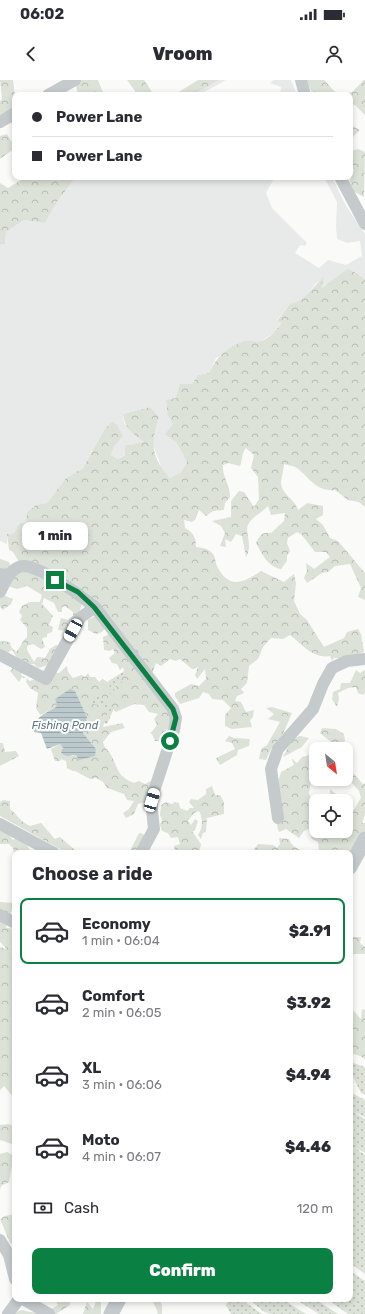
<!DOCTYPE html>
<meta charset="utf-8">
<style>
:root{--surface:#fff;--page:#f2f2f3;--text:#2b2b33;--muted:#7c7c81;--line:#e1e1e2;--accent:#0b8043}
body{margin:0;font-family:Rubik,sans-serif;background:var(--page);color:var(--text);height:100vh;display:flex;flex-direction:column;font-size:15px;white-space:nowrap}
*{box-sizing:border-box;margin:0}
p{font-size:13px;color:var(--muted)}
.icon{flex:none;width:22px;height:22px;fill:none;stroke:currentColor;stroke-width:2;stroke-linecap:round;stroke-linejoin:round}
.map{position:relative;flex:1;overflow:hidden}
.details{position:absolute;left:12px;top:770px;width:341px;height:452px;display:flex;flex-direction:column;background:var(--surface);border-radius:8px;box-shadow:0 2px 6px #0003}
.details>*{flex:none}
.hud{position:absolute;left:12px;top:12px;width:341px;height:88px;border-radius:8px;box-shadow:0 2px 6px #0003;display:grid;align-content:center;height:88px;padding:0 20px;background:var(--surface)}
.needle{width:26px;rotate:150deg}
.tools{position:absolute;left:309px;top:662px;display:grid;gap:8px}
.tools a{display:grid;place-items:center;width:44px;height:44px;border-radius:8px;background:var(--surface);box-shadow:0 2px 6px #0003;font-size:20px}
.end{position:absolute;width:18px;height:18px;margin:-9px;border:5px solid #0b8043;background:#fff;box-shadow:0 0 0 2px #fff}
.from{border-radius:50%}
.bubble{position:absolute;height:28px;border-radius:8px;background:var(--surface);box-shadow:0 2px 6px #0003;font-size:13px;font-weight:800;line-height:28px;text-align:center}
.car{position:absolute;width:12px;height:24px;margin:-12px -6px;border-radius:5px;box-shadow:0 0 3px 1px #0007;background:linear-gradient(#fff 24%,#345 0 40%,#fff 0 76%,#345 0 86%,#fff 0)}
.hud b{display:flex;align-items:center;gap:14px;height:38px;font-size:15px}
.hud b+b{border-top:1px solid var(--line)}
.hud i{width:10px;height:10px;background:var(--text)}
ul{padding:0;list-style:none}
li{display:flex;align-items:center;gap:12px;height:66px;margin:0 8px 6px;padding:0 12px;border:2px solid transparent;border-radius:8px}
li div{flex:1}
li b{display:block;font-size:15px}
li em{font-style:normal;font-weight:800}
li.active{border-color:var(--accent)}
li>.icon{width:36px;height:36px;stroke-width:1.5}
h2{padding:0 20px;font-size:18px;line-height:48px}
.pay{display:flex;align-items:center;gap:10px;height:44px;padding:0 20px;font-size:15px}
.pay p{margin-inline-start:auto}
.cta{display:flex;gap:8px;margin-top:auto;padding:8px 20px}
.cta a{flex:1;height:46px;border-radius:8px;background:var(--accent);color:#fff;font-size:16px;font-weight:800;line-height:46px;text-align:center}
.status{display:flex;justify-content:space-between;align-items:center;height:28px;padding:0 20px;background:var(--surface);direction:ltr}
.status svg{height:11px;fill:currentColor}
header{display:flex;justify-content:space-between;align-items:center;height:52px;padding:0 20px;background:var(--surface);font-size:18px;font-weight:800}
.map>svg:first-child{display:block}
</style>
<div class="status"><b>06:02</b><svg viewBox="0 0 49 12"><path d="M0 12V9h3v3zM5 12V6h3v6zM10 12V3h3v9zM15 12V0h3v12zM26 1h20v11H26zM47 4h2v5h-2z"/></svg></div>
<header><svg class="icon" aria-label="back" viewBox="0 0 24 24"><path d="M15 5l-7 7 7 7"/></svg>Vroom<svg class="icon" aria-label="person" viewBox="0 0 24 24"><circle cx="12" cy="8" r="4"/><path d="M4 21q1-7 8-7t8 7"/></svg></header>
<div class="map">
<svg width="365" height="1234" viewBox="0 0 365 1234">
<defs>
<pattern id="grass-dots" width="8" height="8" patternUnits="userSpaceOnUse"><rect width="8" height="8" fill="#dce2d8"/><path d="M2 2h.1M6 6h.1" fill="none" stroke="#b6bcb5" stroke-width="1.8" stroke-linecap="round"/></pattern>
<pattern id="forest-crowns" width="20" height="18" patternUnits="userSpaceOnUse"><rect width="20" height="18" fill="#dce2d8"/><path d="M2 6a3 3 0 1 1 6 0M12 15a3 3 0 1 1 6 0" fill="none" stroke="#b6bcb5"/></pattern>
<pattern id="water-rules" width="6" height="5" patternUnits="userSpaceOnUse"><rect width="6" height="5" fill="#bdcacd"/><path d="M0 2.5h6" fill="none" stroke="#9da9ac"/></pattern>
</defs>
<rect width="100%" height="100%" fill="#fafaf8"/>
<!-- built -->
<g fill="#e8eae9">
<polygon points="219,0 226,0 199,15 193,15"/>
<polygon points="274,0 291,0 297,15 280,15 281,7 270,3"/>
<polygon points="76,97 275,97 266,113 272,128 307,163 305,166 300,165 295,173 319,188 328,180 346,185 362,176 360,161 347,163 337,159 336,147 337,122 324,97 332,97 346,126 365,154 365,199 348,188 320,210 324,198 315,204 306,217 295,224 290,224 277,240 281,242 275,252 261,261 247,261 216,278 209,293 198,295 192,304 176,318 168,336 174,344 176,362 187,382 181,392 170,398 162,389 152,362 158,337 150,327 123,334 124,343 144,362 118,379 111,375 114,366 95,367 83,388 66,398 47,423 36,425 27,432 26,442 20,443 14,453 10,453 7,458 7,464 0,461 0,165 5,164 6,152 24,140 45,143 57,122"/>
</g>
<!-- grass -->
<g fill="url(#grass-dots)">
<polygon points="126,590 162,626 117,622 107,644 90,638 88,614"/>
<polygon points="350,982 365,987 365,1015 361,1013 354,999 350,995"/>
<polygon points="350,1012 365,1020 365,1037 354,1032 365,1039 365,1073 354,1067 365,1075 365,1194 350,1183 350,1054 354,1050 350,1046"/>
<polygon points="350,1191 365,1201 365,1234 348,1234 327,1219 350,1219"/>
<polygon points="229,1219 241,1219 262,1234 231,1234 226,1225"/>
<polygon points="249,1219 282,1219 306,1234 271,1234 264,1232"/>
<polygon points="295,1219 315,1219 338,1234 319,1234"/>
</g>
<!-- forest -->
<g fill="url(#forest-crowns)">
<polygon points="0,0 13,0 15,16 15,46 0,34 0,21 2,19"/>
<polygon points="75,0 98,0 104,15 78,15"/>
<polygon points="127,0 144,0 154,15 138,15"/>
<polygon points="198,0 219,0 193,15 174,15"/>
<polygon points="306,0 324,0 338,15 313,15"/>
<polygon points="364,0 365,0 365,35 355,25 350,24 350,15 343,15 352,12"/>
<polygon points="350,45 360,50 350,60"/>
<polygon points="7,54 15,68 0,79 0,56"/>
<polygon points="358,69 365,72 364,117 351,110 350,101 354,90 350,87 350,71"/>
<polygon points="26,97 76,97 57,122 45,143 24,140 6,152 5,164 0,165 0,103 8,108"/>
<path d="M 348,188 L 365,199 L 365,427 L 359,422 L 348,420 L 335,410 C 316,412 310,398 297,388 C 294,386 288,385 284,384 C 284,390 281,397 281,403 C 282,415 295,419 298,430 L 307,423 L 323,426 L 323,435 L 316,439 L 323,445 L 330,458 L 338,461 L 365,493 L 365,520 L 358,517 L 361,508 L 350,484 L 335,486 L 328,492 L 322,493 L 307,503 L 304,498 L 307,491 L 306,483 L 314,489 L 330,477 L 326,472 L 315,472 L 302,455 L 297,452 L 288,458 L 287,463 L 290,471 L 287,476 L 287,481 L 281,489 C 268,487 262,474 256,463 C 260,455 262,452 271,453 L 284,441 L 285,433 L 271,435 L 268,426 C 263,432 253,436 249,443 C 243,452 254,464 246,477 L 242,456 L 236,454 L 231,462 L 225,459 L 226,467 L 220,466 L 225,453 L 221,446 L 212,441 L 231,437 L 231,421 L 239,411 L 244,412 L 254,427 L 259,419 L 258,397 L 251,388 L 254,375 L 246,368 C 241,373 243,380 240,386 L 228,383 L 223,385 C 222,397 230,404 230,417 L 225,423 L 224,430 L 213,431 L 206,436 L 199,430 L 195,440 L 192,442 L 184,440 L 185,448 C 193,453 196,456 196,467 C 203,468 208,468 213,474 C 216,478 215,484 218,488 C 230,510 245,502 261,491 L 284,502 L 294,494 L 296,503 L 294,521 L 300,534 L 307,540 L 324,567 L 344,558 L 347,552 L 358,549 L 361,554 L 364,572 L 348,578 L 334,578 L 332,581 L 330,576 C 313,579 303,565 290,555 L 283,559 L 271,558 L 263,567 L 258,579 L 249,586 L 247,603 L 241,609 L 244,613 L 237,616 L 235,621 L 241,622 L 246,632 L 254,630 L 253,637 L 250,640 L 252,647 L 232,649 L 225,646 L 225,635 L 231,628 L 223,620 L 212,619 L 209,614 L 203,612 L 199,618 L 180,624 L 175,616 L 175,613 L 191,604 L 199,606 L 206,599 L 205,589 L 197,599 L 195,595 L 198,587 L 192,589 L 180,579 L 176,581 L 170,579 L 161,586 L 156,583 L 149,602 L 169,624 L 172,640 L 162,661 L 155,661 L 152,654 L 150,654 L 157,645 L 154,639 L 158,634 L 149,632 L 144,625 L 134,624 L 116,632 L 100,617 L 95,616 L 92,619 L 93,624 L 103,626 L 106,636 L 103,647 L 122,643 L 125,648 L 111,652 L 103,662 C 104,668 107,669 110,673 C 118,687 116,696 134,703 L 139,701 L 145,704 L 151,701 L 157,712 L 146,722 L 138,724 L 134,734 L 126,738 L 123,733 L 129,729 L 134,721 L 127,720 L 124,714 L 107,708 L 103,702 L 96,698 L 90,699 L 75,691 L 73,691 L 67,688 L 66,681 L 61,679 L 60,681 L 55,681 L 51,669 L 60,664 L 72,676 L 96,669 L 83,653 L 87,637 L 75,611 L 57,624 L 56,627 L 40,635 L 36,628 L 38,613 L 30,608 L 26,602 L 27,599 L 22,597 L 19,602 L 10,591 L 14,587 L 22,592 L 21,595 L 30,601 L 53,592 L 59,593 L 67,586 L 68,592 L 73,598 L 82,595 L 85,597 L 88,593 L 90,597 L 95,597 L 99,602 L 103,599 L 110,604 L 108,613 L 112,614 L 117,604 L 124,605 L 120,600 L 125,595 L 123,587 L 120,590 L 117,584 L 112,583 L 109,578 L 115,573 L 113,569 L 110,571 L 104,570 L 103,557 L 110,554 L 106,547 L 102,552 L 96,554 L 88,550 L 88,540 L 95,536 L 89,515 L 81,526 L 79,535 L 68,551 L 58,550 L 61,538 L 68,540 L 73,536 L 73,532 L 65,526 L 62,527 L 62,532 L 58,532 L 54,523 L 44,518 L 42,524 L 53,536 L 49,545 L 53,547 L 52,552 L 47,554 L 47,557 L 42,558 L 45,567 L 41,569 L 33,564 L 27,566 L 27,570 L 34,582 L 37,577 L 45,578 L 50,569 L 56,565 L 60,567 L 54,577 L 50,578 C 49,586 46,586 38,588 L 34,584 C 22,585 18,580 12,570 L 7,573 L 0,569 L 0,561 L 10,562 L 11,567 L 16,572 C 21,567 22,561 27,557 L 27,548 L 20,540 L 22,536 L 19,532 L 22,526 L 30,522 L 40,522 L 42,515 L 27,506 L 17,509 L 0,504 L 0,479 L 9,482 L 10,485 L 19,491 L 19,482 L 13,472 L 9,470 L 7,454 L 14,453 L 20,443 L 26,442 L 27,432 L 36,425 L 47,423 L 66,398 L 83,388 L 105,349 L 112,342 L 117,345 L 123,356 L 114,366 L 111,375 L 118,379 L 125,375 L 125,366 L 144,362 C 133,353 125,349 123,334 L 150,327 L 159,337 C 150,363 151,377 170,398 L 181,392 L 187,382 L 176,362 L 165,354 L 173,344 L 168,336 L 166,320 L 176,318 L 180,304 L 192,304 L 198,295 L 209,293 C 217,276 227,267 245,261 C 250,260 256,262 261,261 C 270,258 277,250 281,243 L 277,241 L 290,224 C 305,222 313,206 324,197 L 321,209 Z"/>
<polygon points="0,514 13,519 11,524 3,530 0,527"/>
<polygon points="356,590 360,593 365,590 365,612 363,615 358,613 356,607 348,608 338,613 339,619 337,627 332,619 333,612 340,609 341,603 350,603"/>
<polygon points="272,627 292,633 283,654 271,669 266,680 259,679 261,669 267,665 280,642 268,639 274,634 266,628"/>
<polygon points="322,648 336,649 344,654 345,661 340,666 331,662 320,653"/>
<polygon points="229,656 234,658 250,659 249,666 238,670 237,675 220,685 216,678 235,669 232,663 225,661"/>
<polygon points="300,656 309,658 302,667 283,677 292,659"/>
<polygon points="0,663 3,663 5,672 16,671 19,676 0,686"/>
<path d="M 310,675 L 316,677 L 316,699 L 318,699 L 316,701 L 311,701 L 309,713 L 314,726 L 316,725 L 316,751 L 346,751 L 346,732 C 356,733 356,724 361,718 L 359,711 L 346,696 L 346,680 L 352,686 L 352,692 L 363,704 L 365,703 L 365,734 L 362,743 L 365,743 L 365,765 L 350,773 L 319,773 L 318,762 L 312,759 L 308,749 L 304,751 L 299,758 L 286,749 L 279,752 C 273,737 276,707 281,692 L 294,685 L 292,679 L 297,683 L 302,677 Z"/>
<path d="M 212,706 L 215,715 L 220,715 L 224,722 L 224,734 L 207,738 L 206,752 L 203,753 L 201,759 L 198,755 C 203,747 203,740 199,731 L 194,733 L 188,741 L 191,745 L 195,739 L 198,741 L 195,750 L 192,751 L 201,764 L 199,773 L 175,773 L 174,766 L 180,764 L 178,757 L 171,758 L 168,753 L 162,751 L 160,745 L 162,739 L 160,735 L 161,725 L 166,722 L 172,724 L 175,722 L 179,723 L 180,728 L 187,731 L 190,728 L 194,728 L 189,722 L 191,719 L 198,720 L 206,714 L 206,709 Z"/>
<polygon points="330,709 340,718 339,721 324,721 330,715"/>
<path d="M 3,720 L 10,721 L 10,729 C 19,736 19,741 30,746 L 41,743 L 55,759 L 60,757 L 75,770 L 82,770 L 85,773 L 67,773 L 0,736 L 0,722 Z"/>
<polygon points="0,750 8,753 13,760 16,758 24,760 31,772 33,771 42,773 15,773 15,778 13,768 9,764 0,764"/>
<polygon points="139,753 146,755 145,773 129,773"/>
<path d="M 279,758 L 289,759 C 294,772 304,769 312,773 L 273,773 L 272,770 C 266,772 259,775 253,771 L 258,764 L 273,765 L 277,768 L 280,764 Z"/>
<polygon points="0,822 15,823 7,841 6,848 15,849 15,1019 4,1006 0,1010 0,867 7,869 0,862"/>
<polygon points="350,857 361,857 360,863 365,867 365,874 350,874"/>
<polygon points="350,927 361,939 362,929 365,930 365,979 360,976 350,973"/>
<polygon points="8,1044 15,1046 15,1065 0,1060 0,1045"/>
<polygon points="7,1072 14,1076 9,1102 1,1106 0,1110 0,1074"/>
<polygon points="15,1134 15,1164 10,1163 0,1139 5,1136"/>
<path d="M 55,1219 L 69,1219 L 70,1225 L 56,1234 L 13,1234 L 21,1230 C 38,1234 44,1234 58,1225 Z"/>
<polygon points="97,1219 103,1219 101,1222 101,1234 83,1234 87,1222 93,1229"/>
<polygon points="152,1219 158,1219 162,1225 162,1234 157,1234 158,1233"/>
</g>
<!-- water -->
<path fill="url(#water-rules)" d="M 70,609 L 75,611 L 87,637 L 83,653 L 96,669 L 95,676 L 79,680 L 76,675 L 66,676 L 61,673 L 64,669 L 60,664 L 47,669 L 41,653 L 34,652 C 32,638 46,633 56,627 L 57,624 L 55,619 Z"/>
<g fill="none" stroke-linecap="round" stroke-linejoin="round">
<!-- minor -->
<g stroke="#c5cbcd" stroke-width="12">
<polyline points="301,0 305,15"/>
<polyline points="48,15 75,0"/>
<polyline points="0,42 15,33"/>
<polyline points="340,97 365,144"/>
<path d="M 0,494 L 7,498 C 11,492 17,486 24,486 C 42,487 80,515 95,527"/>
<polyline points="0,512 7,498"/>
<polyline points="0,575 46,599 80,538 95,527 173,629 176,638 174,650 151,720 154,749 141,773"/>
<polyline points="278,738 271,689 278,669 313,629 323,604 332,588 347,581 365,579"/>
<polyline points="0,744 54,773"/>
<polyline points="0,835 15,843"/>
<polyline points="0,1160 9,1175 15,1199"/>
<polyline points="23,1219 49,1234"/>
<polyline points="8,1234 19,1219"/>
</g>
<!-- tertiary -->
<g stroke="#c5cbcd" stroke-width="15">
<polyline points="350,787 365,759"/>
<polyline points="111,1234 119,1219"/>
</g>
</g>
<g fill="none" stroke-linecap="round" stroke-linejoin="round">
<!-- route -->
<polyline stroke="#0b8043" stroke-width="5" points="55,500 78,512 94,527 173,629 176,638 170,661"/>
</g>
<g text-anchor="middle" stroke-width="4" stroke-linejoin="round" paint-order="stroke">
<!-- water labels -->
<g font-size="11" font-style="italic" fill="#5f777d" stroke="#fff">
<text x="65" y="649">Fishing Pond</text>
</g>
</g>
</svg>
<div class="tools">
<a><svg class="needle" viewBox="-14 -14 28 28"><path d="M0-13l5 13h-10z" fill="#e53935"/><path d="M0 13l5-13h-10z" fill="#7c7c81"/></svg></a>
<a><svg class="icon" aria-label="locate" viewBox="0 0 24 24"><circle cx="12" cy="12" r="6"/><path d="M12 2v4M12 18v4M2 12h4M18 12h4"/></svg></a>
</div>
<i class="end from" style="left:170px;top:661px"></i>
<i class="end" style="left:55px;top:500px"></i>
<div class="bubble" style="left:22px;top:442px;width:66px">1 min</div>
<i class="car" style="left:73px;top:550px;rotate:209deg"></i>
<i class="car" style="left:152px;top:720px;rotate:16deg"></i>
<div class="hud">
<b><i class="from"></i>Power Lane</b>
<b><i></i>Power Lane</b>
</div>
<section class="details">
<h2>Choose a ride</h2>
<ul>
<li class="active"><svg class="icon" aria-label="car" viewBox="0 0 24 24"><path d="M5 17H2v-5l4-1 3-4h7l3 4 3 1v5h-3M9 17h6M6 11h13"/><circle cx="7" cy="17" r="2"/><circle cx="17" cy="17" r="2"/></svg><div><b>Economy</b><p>1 min · 06:04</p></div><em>$2.91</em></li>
<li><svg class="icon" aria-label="car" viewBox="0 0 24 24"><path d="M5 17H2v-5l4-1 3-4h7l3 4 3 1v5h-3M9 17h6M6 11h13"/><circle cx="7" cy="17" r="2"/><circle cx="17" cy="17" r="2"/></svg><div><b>Comfort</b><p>2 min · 06:05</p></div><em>$3.92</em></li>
<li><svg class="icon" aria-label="car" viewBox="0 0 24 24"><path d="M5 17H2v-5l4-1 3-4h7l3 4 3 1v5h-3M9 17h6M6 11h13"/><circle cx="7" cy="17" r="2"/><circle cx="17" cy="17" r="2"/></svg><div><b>XL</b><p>3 min · 06:06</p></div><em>$4.94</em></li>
<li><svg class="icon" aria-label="car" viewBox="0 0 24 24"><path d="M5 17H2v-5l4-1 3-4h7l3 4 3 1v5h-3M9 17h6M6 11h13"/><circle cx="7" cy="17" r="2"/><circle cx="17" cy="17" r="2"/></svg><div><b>Moto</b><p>4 min · 06:07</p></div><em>$4.46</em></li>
</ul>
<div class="pay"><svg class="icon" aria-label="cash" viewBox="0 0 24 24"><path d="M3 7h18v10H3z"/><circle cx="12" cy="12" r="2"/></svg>Cash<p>120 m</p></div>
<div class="cta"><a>Confirm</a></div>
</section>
</div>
